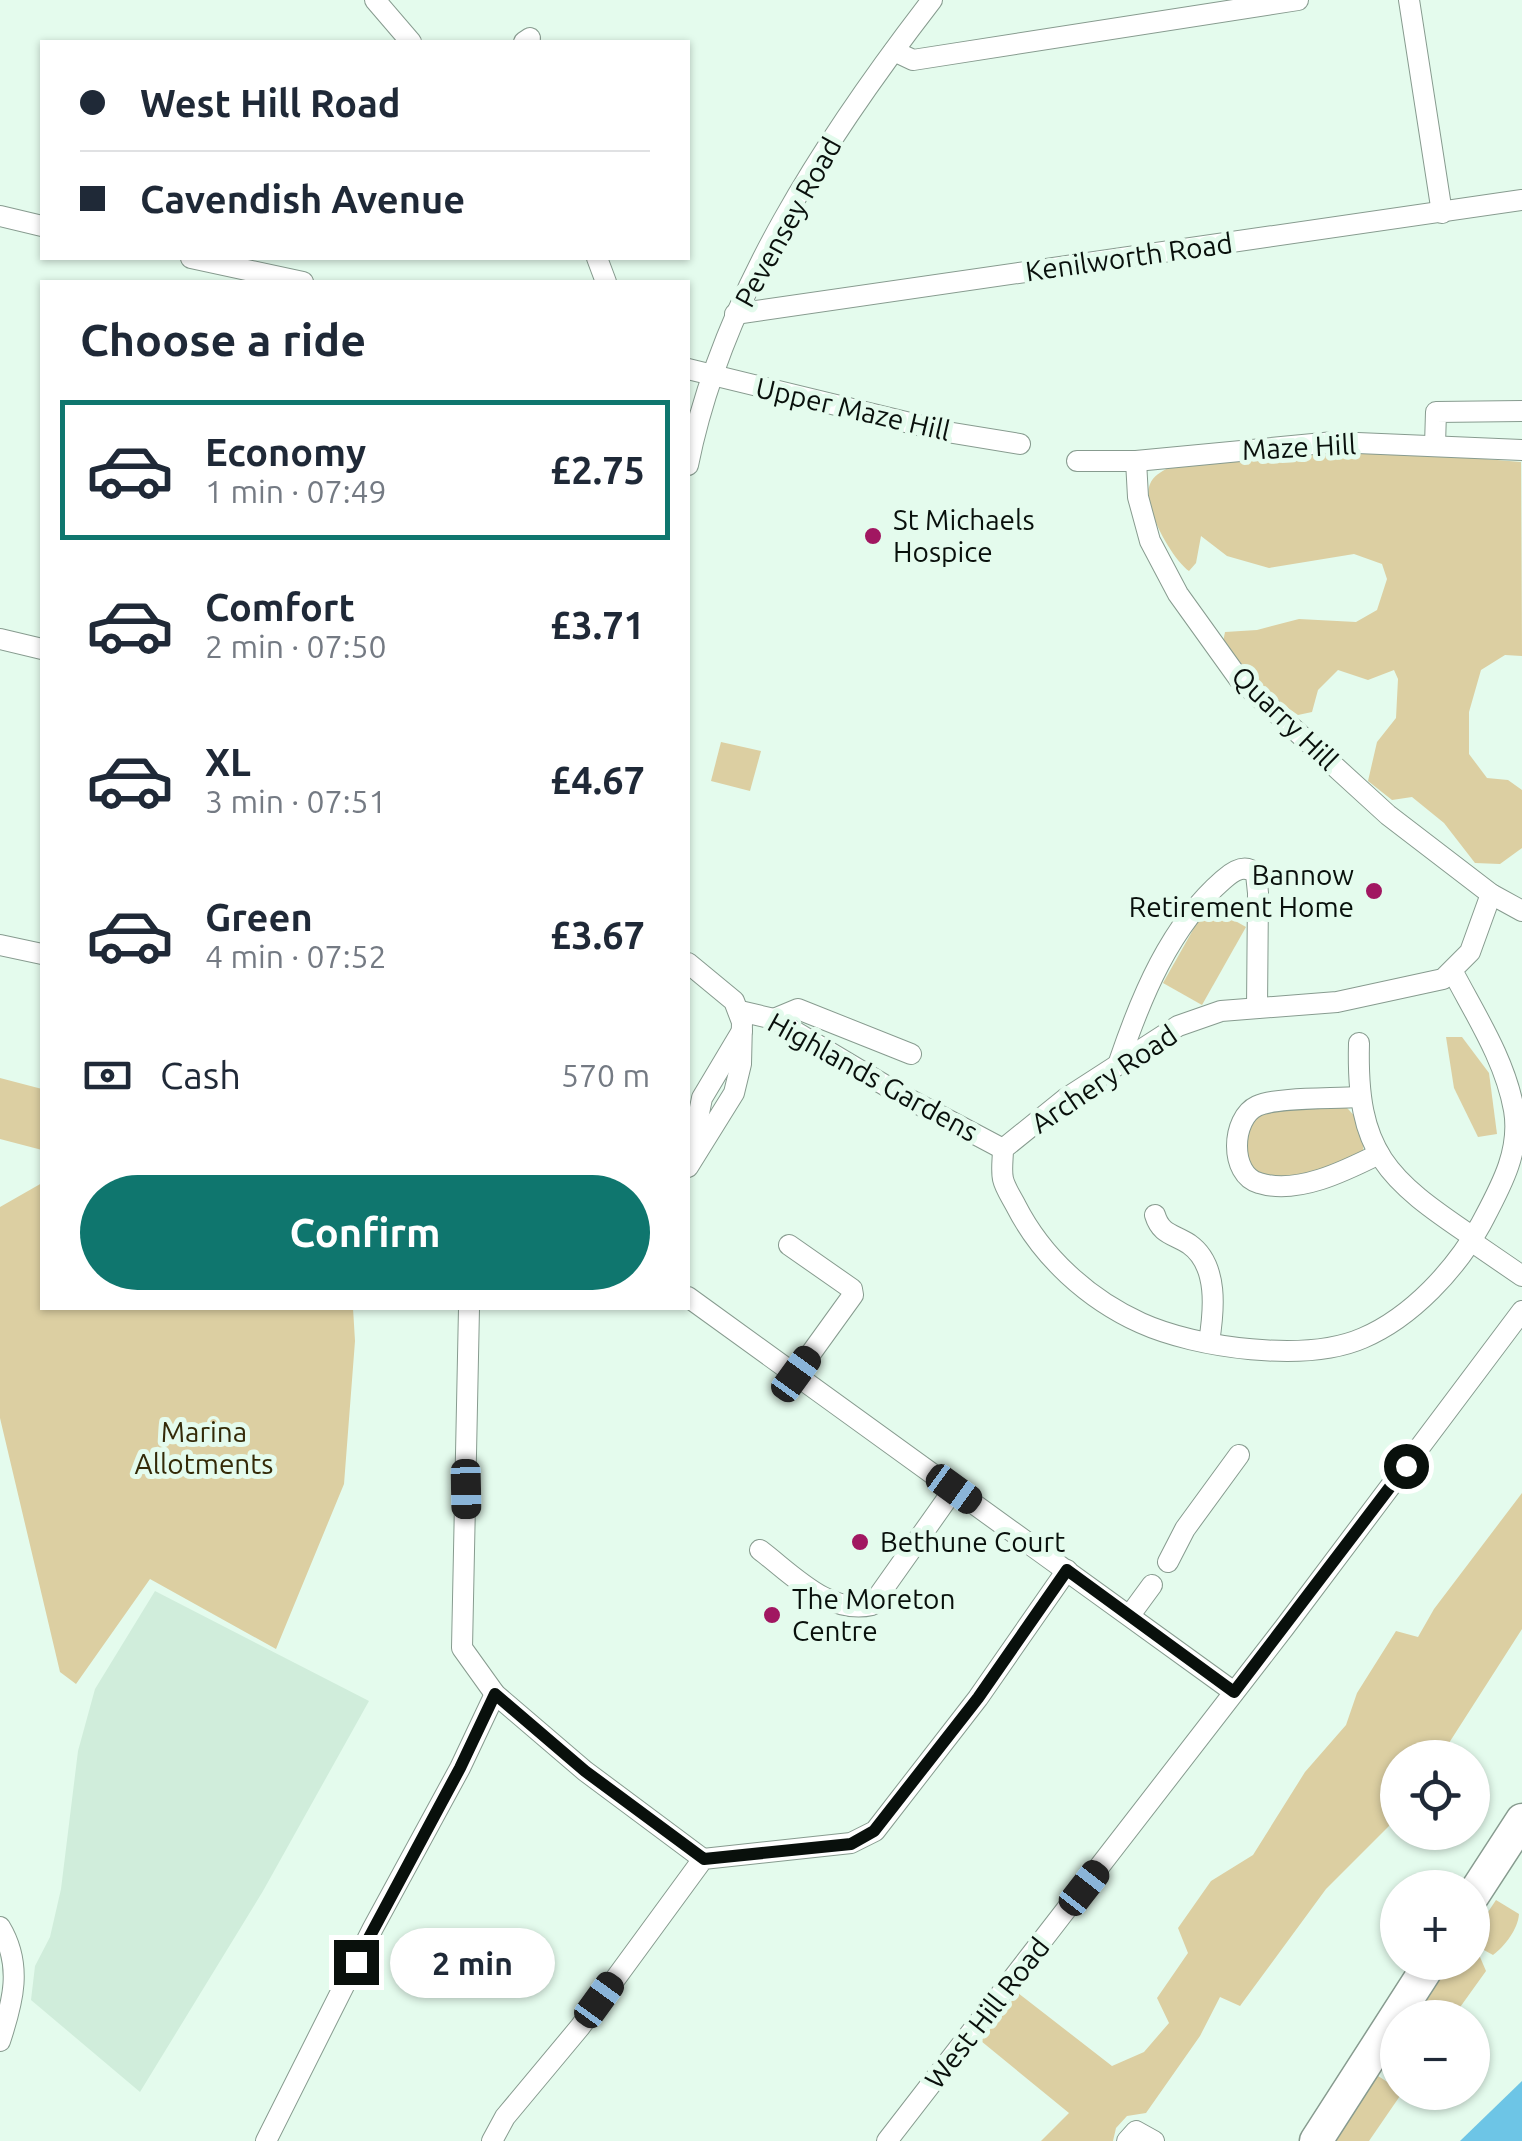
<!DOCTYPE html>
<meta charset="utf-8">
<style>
:root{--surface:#fff;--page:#f6f6f7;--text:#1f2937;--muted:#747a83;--line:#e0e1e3;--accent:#0f766e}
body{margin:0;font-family:Ubuntu,sans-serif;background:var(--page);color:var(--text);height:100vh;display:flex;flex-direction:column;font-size:38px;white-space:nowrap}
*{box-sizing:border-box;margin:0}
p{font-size:32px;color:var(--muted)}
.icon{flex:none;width:55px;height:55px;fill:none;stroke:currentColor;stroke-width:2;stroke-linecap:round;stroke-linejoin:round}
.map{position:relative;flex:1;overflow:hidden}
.details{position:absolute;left:40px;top:280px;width:650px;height:1030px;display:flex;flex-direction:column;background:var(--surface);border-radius:0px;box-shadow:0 2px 8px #0004}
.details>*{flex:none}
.top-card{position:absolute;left:40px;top:40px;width:650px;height:220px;border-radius:0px;box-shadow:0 2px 8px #0004;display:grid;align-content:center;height:220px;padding:0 40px;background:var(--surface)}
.buttons{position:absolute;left:1380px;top:1740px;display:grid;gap:20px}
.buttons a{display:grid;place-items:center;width:110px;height:110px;border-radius:50%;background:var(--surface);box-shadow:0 2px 8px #0004;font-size:50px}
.end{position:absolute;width:45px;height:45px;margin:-22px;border:12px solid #09100c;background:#fff;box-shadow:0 0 0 5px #fff}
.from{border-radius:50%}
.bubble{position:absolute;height:70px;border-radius:35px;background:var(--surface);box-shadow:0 2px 8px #0004;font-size:32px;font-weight:700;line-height:70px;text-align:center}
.car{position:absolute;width:30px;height:60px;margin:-30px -15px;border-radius:12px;box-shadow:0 0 8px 2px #0007;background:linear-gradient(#222 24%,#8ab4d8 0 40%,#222 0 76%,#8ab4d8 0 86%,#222 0)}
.top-card b{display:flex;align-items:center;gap:35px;height:95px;font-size:38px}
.top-card b+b{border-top:2px solid var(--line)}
.top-card i{width:25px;height:25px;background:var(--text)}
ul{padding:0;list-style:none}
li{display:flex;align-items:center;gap:30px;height:140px;margin:0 20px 15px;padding:0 20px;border:5px solid transparent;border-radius:0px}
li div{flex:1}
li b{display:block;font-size:38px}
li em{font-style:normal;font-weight:700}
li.selected{border-color:var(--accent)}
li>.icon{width:90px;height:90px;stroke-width:1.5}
h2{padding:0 40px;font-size:45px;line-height:120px}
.pay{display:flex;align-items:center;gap:25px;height:110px;padding:0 40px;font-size:38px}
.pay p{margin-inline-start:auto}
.cta{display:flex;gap:20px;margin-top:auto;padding:20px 40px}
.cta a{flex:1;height:115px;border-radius:60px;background:var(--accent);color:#fff;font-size:40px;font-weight:700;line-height:115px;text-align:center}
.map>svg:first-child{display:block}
</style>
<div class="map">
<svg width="1522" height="2141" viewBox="0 0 1522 2141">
<rect width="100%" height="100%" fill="#e4fbed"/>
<!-- built -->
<polygon fill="#d0eddb" points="155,1591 369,1701 263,1891 140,2092 31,2000 35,1966 50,1937 61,1889 78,1751 95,1689"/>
<!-- green -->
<g fill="#dccfa2">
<path d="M 1311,453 L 1413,453 L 1521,462 L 1522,656 L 1505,655 L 1481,670 L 1469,712 L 1469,754 L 1487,778 L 1508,780 L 1522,790 L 1522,848 L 1500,864 L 1475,863 L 1444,823 L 1412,797 L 1392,800 L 1368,781 L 1377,742 L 1396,718 L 1398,679 L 1394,670 L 1368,680 L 1338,670 L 1318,690 L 1312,712 L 1298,715 L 1264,691 L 1223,642 L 1225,632 L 1257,630 L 1299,619 L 1356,622 L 1377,610 L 1387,579 L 1382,564 L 1354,554 L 1269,568 L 1227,556 L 1201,536 L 1196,563 L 1189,571 C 1172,559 1141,505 1150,484 C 1153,476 1161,472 1168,468 Z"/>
<polygon points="721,742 761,751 750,791 711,781"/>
<polygon points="1207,905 1246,927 1202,1005 1163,983"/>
<polygon points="1462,1037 1489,1073 1497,1134 1478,1137 1454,1088 1446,1037"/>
<polygon points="0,1078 42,1089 42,1150 0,1139"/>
<path d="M 1344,1105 C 1360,1120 1365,1130 1363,1152 C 1335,1174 1299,1178 1265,1179 L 1247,1164 L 1248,1125 C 1270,1101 1313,1107 1344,1105 Z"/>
<polygon points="42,1183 42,1308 353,1308 355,1341 344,1484 276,1649 150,1579 76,1684 60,1672 0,1418 0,1207"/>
<polygon points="1522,1493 1522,1629 1440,1757 1398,1758 1397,1818 1326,1889 1240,2006 1220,1997 1200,2036 1146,2113 1127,2116 1116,2128 1113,2141 1041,2141 1069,2113 981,2041 1018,1993 1112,2066 1144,2052 1169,2023 1157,1998 1188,1953 1178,1928 1211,1881 1253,1855 1305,1772 1346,1725 1357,1693 1396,1631 1418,1637 1434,1609"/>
<path d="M 1496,1900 L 1519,1914 C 1518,1929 1505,1946 1493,1955 L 1473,1944 L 1473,1928 L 1478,1927 Z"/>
<polygon points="1473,1952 1480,1957 1486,1971 1453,2017 1411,2018 1448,1963 1472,1962"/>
<polygon points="1397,2071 1398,2092 1402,2093 1369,2141 1330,2141 1375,2074 1389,2083"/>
</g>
<!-- water -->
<polygon fill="#6dc5e6" points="1522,2081 1522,2141 1460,2141"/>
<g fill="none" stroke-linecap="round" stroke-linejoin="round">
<defs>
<g id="minor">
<polyline points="375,0 411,42"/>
<polyline points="1409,0 1442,213"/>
<polyline points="524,42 530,38"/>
<polyline points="894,51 913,60 1298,0"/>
<polyline points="0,216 42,226"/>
<polyline points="191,258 303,282"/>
<polyline points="597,258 606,282"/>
<polyline points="735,314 1522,200"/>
<polyline points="688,369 947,432 1020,444"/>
<polyline points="1435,445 1436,412 1522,411"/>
<polyline points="1077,461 1136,461 1334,442 1522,450"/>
<polyline points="1136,461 1138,497 1150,541 1178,594 1239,679 1388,815 1491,894 1522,911"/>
<path d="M 688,465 C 722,295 827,136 932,0"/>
<polyline points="0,639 42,649"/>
<polyline points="0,945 42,954"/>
<polyline points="688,963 734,1001 742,1022 741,1064 734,1093 688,1167"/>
<path d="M 1453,972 C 1476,1016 1505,1060 1514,1110 C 1521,1152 1500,1188 1481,1224 C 1456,1269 1412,1317 1363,1338 C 1306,1363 1196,1348 1141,1323 C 1088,1299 1042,1257 1016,1206 C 1012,1198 1005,1188 1003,1179 C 1001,1170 1003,1158 1003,1149 L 1065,1099 L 1178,1026 L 1221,1011 L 1337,1002 L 1443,979 L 1470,952 L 1491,894"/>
<polyline points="740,1011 774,1019 903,1096 1003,1149"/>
<polyline points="774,1019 798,1009 911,1054"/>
<path d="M 1359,1043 C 1356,1153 1387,1179 1473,1237"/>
<path d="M 1119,1062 C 1141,997 1170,926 1223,880 C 1233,871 1245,863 1256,874 L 1258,893 L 1257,1008"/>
<path d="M 1358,1097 C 1334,1099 1276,1097 1257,1106 C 1231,1118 1229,1175 1259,1183 C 1297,1195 1345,1171 1379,1154"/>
<polyline points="691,1154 702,1098 742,1031"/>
<path d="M 1155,1215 C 1161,1235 1174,1234 1189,1244 C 1219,1265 1214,1311 1209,1342"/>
<polyline points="1471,1241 1522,1276"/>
<polyline points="789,1245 852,1289 853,1295 796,1374"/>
<polyline points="688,1297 1234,1692"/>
<polyline points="469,1308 462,1648 495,1694 585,1771 703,1859"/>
<path d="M 760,1550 C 793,1575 829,1615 872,1605 L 954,1489"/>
<polyline points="1168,1562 1185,1529 1239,1455"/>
<polyline points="1130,1615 1152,1585"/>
<path d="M 0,1927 C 23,1965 13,2002 0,2041"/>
<polyline points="266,2141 373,1928 460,1768 495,1694"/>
<polyline points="492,2141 505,2117 580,2027 703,1859 851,1843 875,1831 978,1698 1067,1570"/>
<polyline points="887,2141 1284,1628 1522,1311"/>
<polyline points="1127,2141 1136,2131 1154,2141"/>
</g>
<g id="trunk">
<polyline points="1472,1897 1522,1820"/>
<polyline points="1316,2141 1431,1962"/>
</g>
</defs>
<!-- minor casing -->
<use href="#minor" stroke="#879b8f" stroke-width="22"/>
<!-- trunk casing -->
<use href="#trunk" stroke="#879b8f" stroke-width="35"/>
<!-- minor -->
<use href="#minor" stroke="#fff" stroke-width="20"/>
<!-- trunk -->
<use href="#trunk" stroke="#fff" stroke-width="32"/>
</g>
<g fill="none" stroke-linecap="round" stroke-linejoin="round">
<!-- route -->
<polyline stroke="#09100c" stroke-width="12" points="356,1962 460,1768 495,1694 585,1771 704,1859 851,1844 874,1831 978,1698 1067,1570 1234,1692 1406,1466"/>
</g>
<!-- markers -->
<g fill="#a11761" stroke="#e4fbed" stroke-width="4">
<circle cx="873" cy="536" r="10"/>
<circle cx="1374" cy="891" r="10"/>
<circle cx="860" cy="1542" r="10"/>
<circle cx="772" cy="1615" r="10"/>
</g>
<g text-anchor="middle" stroke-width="10" stroke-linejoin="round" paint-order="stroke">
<!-- street labels -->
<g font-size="28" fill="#09100c" stroke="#e4fbed">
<text transform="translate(788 222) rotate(-61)" y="10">Pevensey Road</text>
<text transform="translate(1129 257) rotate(-8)" y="10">Kenilworth Road</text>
<text transform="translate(853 409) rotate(13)" y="10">Upper Maze Hill</text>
<text transform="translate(1299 447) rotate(-3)" y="10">Maze Hill</text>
<text transform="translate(1285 718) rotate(44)" y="10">Quarry Hill</text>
<text transform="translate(873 1077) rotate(29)" y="10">Highlands Gardens</text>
<text transform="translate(1104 1079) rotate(-34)" y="10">Archery Road</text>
<text transform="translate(987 2013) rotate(-52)" y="10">West Hill Road</text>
</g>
<!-- poi labels -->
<g font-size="28" fill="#09100c" stroke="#e4fbed" text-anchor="start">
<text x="893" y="530">St Michaels<tspan x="893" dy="32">Hospice</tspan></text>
<text x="1354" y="885" text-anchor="end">Bannow<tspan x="1354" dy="32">Retirement Home</tspan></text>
<text x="880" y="1552">Bethune Court</text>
<text x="792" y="1609">The Moreton<tspan x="792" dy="32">Centre</tspan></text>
</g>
<!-- park labels -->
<g font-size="28" fill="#342a08" stroke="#e4fbed">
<text x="204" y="1442">Marina<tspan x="204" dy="32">Allotments</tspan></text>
</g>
</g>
</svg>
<div class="buttons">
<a><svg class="icon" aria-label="locate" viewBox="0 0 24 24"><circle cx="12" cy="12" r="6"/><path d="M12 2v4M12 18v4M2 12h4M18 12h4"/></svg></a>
<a>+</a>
<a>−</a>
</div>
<i class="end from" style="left:1406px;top:1466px"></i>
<i class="end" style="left:356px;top:1962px"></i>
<div class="bubble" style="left:390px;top:1928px;width:165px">2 min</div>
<i class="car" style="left:796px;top:1374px;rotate:36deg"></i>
<i class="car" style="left:466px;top:1489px;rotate:179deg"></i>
<i class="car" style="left:954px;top:1489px;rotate:126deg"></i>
<i class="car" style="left:1084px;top:1888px;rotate:38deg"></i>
<i class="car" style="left:599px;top:2000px;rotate:36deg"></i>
<div class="top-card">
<b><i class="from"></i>West Hill Road</b>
<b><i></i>Cavendish Avenue</b>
</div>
<section class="details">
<h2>Choose a ride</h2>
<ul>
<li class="selected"><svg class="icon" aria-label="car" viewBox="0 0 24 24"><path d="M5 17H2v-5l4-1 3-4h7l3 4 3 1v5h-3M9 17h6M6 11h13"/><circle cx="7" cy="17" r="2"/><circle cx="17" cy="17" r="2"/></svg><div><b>Economy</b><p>1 min · 07:49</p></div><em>£2.75</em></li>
<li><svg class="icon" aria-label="car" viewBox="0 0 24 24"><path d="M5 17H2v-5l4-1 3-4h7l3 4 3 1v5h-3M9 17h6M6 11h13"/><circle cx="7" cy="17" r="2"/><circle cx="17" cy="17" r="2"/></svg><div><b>Comfort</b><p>2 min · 07:50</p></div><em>£3.71</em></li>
<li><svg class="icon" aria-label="car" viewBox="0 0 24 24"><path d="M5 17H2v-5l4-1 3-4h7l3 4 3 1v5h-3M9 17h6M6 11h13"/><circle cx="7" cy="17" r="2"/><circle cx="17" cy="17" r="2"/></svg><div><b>XL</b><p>3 min · 07:51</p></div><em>£4.67</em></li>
<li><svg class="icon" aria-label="car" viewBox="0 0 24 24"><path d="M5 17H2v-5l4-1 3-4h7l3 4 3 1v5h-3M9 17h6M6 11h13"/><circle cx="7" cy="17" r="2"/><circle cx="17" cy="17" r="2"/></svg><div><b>Green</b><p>4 min · 07:52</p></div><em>£3.67</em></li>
</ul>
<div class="pay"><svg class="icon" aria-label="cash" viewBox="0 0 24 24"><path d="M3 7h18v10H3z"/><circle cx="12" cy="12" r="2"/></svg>Cash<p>570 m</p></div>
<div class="cta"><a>Confirm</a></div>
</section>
</div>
